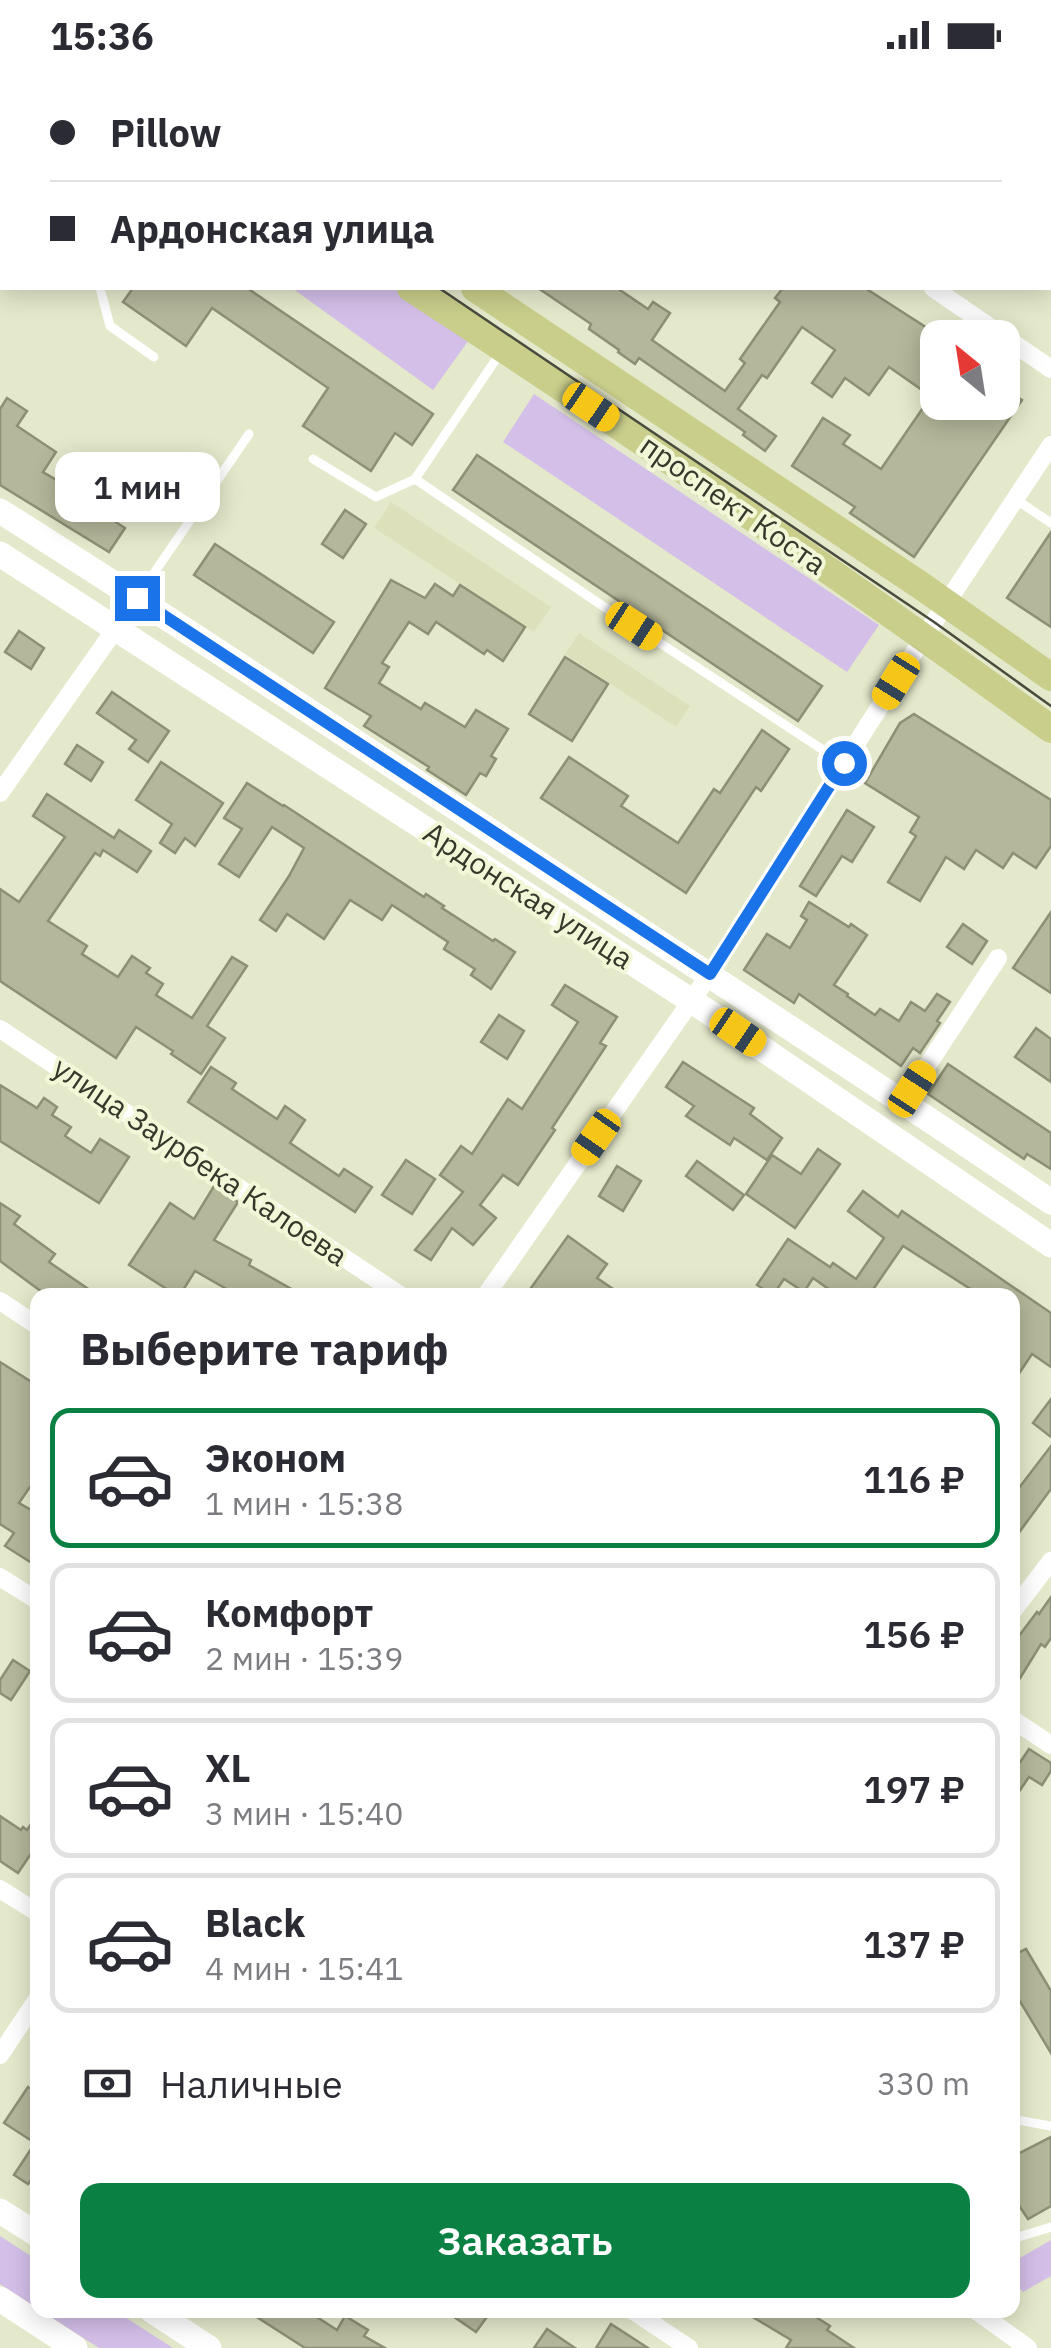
<!DOCTYPE html>
<html lang="ru">
<meta charset="utf-8">
<style>
:root{--surface:#fff;--page:#f2f2f3;--text:#2b2b33;--muted:#7c7c81;--line:#e1e1e2;--accent:#0b8043}
body{margin:0;font-family:"IBM Plex Sans",sans-serif;background:var(--page);color:var(--text);height:100vh;display:flex;flex-direction:column;font-size:38px;white-space:nowrap}
*{box-sizing:border-box;margin:0}
p{font-size:32px;color:var(--muted)}
.icon{flex:none;width:55px;height:55px;fill:none;stroke:currentColor;stroke-width:2;stroke-linecap:round;stroke-linejoin:round}
.map{position:relative;flex:1;overflow:hidden}
.panel{position:absolute;left:30px;top:1218px;width:990px;height:1030px;display:flex;flex-direction:column;background:var(--surface);border-radius:20px;box-shadow:0 5px 25px #0003}
.panel>*{flex:none}
.top-card{position:absolute;left:0px;top:0px;width:1052px;height:220px;box-shadow:0 5px 25px #0003;display:grid;align-content:center;height:220px;padding:0 50px;background:var(--surface)}
.needle{width:65px;rotate:330deg}
.buttons{position:absolute;left:920px;top:250px;display:grid;gap:20px}
.buttons a{display:grid;place-items:center;width:100px;height:100px;border-radius:20px;background:var(--surface);box-shadow:0 5px 25px #0003;font-size:50px}
.end{position:absolute;width:45px;height:45px;margin:-22px;border:12px solid #1a73e8;background:#fff;box-shadow:0 0 0 5px #fff}
.from{border-radius:50%}
.bubble{position:absolute;height:70px;border-radius:20px;background:var(--surface);box-shadow:0 5px 25px #0003;font-size:32px;font-weight:600;line-height:70px;text-align:center}
.car{position:absolute;width:30px;height:60px;margin:-30px -15px;border-radius:12px;box-shadow:0 0 8px 2px #0007;background:linear-gradient(#f5c518 24%,#345 0 40%,#f5c518 0 76%,#345 0 86%,#f5c518 0)}
.top-card b{display:flex;align-items:center;gap:35px;height:95px;font-size:38px}
.top-card b+b{border-top:2px solid var(--line)}
.top-card i{width:25px;height:25px;background:var(--text)}
ul{padding:0;list-style:none}
li{display:flex;align-items:center;gap:30px;height:140px;margin:0 20px 15px;padding:0 30px;border:5px solid var(--line);border-radius:20px}
li div{flex:1}
li b{display:block;font-size:38px}
li em{font-style:normal;font-weight:600}
li.selected{border-color:var(--accent)}
li>.icon{width:90px;height:90px;stroke-width:1.5}
h2{padding:0 50px;font-size:45px;line-height:120px}
.pay{display:flex;align-items:center;gap:25px;height:110px;padding:0 50px;font-size:38px}
.pay p{margin-inline-start:auto}
.cta{display:flex;gap:20px;margin-top:auto;padding:20px 50px}
.cta a{flex:1;height:115px;border-radius:20px;background:var(--accent);color:#fff;font-size:40px;font-weight:600;line-height:115px;text-align:center}
.status{display:flex;justify-content:space-between;align-items:center;height:70px;padding:0 50px;background:var(--surface);direction:ltr}
.status svg{height:28px;fill:currentColor}
.map>svg:first-child{display:block}
</style>
<div class="status"><b>15:36</b><svg viewBox="0 0 49 12"><path d="M0 12V9h3v3zM5 12V6h3v6zM10 12V3h3v9zM15 12V0h3v12zM26 1h20v11H26zM47 4h2v5h-2z"/></svg></div>
<div class="map">
<svg width="1051" height="2278" viewBox="0 0 1051 2278">
<rect width="100%" height="100%" fill="#e5e9cb"/>
<!-- built -->
<g fill="#dce1bb">
<polygon points="391,432 551,537 534,562 374,458"/>
<polygon points="579,563 690,636 676,657 565,584"/>
</g>
<!-- green -->
<g fill="#d4bfe9">
<polygon points="292,218 396,218 469,270 433,320"/>
<polygon points="534,324 879,555 847,602 503,372"/>
<polygon points="0,2166 37,2190 37,2238 0,2214"/>
<polygon points="1051,2170 1051,2206 1023,2222 1013,2211 1013,2192"/>
<polygon points="40,2240 114,2240 173,2278 99,2278"/>
</g>
<!-- building -->
<g fill="#b4b79a" stroke="#8d9074" stroke-width="2.5">
<polygon points="133,218 247,218 433,344 412,375 395,363 371,401 303,356 328,318 212,238 186,276 123,232"/>
<polygon points="538,218 617,218 648,239 653,232 670,243 652,270 725,321 745,293 740,289 780,232 775,228 783,218 865,218 938,265 938,331 889,297 869,325 845,308 832,327 812,313 835,280 802,257 767,308 762,305 738,339 776,366 765,381 743,365 745,362 639,288 635,294 618,282 619,280 589,259 591,254"/>
<polygon points="1002,317 1022,330 914,487 850,443 855,437 792,396 823,348 850,365 843,374 881,399 927,332 1002,332"/>
<polygon points="7,328 27,341 17,356 56,382 43,402 105,439 102,443 125,458 109,482 0,415 0,339"/>
<polygon points="477,385 822,616 798,651 453,420"/>
<polygon points="345,440 366,454 343,488 322,474"/>
<polygon points="1051,462 1051,557 1007,528"/>
<polygon points="215,474 334,552 313,583 194,505"/>
<polygon points="391,510 425,528 435,514 453,526 460,515 525,557 503,591 487,580 484,584 436,552 428,564 409,552 382,593 389,597 379,613 421,639 425,633 465,657 476,640 508,659 491,686 496,689 486,706 480,703 466,725 427,700 429,697 364,656 371,646 325,618"/>
<polygon points="19,561 44,578 31,599 5,582"/>
<polygon points="565,587 608,614 572,671 529,644"/>
<polygon points="112,622 169,661 148,692 129,679 136,670 97,643"/>
<polygon points="914,644 1051,730 1051,776 1036,798 1013,783 1003,798 976,780 964,799 946,787 920,831 888,812 916,766 910,762 919,747 865,713 900,653"/>
<polygon points="762,660 789,679 761,721 756,717 686,823 541,728 569,687 628,726 621,736 678,773 714,719 720,723"/>
<polygon points="77,675 103,692 91,711 65,694"/>
<polygon points="161,692 223,733 195,776 185,768 175,783 160,773 172,754 136,730"/>
<polygon points="247,713 283,736 284,735 424,827 426,824 444,836 442,838 493,871 495,869 515,882 491,919 471,905 475,899 444,879 448,872 392,835 382,850 350,830 324,869 287,844 276,861 260,850 289,806 304,778 272,757 239,807 219,794 242,759 224,748"/>
<polygon points="47,724 114,768 119,760 151,781 137,802 103,780 100,786 95,783 48,851 87,876 82,884 118,907 132,886 150,898 146,903 163,914 156,925 192,948 232,887 247,896 207,956 225,968 201,1004 171,984 173,981 136,957 116,988 0,911 0,819 19,832 65,767 33,746"/>
<polygon points="847,740 874,757 852,792 842,786 816,826 800,816"/>
<polygon points="809,832 849,857 851,854 867,865 834,915 848,924 847,926 875,945 880,939 899,951 911,932 925,941 937,924 950,932 937,951 940,953 920,983 913,978 901,996 799,924 794,933 744,900 767,864 790,878 807,850 801,846"/>
<polygon points="1051,842 1051,923 1013,898"/>
<polygon points="963,854 987,871 972,894 947,877"/>
<polygon points="565,915 617,947 600,973 606,976 552,1058 555,1060 518,1115 503,1105 480,1135 496,1148 473,1175 452,1158 431,1190 415,1180 463,1122 440,1105 461,1076 472,1084 508,1029 522,1039 578,952 552,935"/>
<polygon points="499,945 524,961 507,989 481,972"/>
<polygon points="1036,958 1051,969 1051,1012 1015,987"/>
<polygon points="683,992 754,1038 750,1044 782,1068 767,1090 734,1068 730,1075 686,1046 694,1036 666,1017"/>
<polygon points="948,994 1051,1063 1051,1099 1027,1084 1024,1089 928,1024"/>
<polygon points="211,997 236,1013 232,1019 277,1049 285,1036 305,1050 290,1073 339,1106 344,1099 372,1117 355,1142 188,1032"/>
<polygon points="0,1015 37,1038 44,1028 57,1037 52,1045 71,1057 65,1066 91,1083 100,1069 129,1087 99,1133 0,1071"/>
<polygon points="818,1079 840,1094 795,1158 746,1124 772,1085 801,1104"/>
<polygon points="406,1090 435,1109 412,1144 382,1125"/>
<polygon points="697,1091 744,1125 733,1140 686,1106"/>
<polygon points="617,1096 641,1111 623,1141 599,1126"/>
<polygon points="214,1116 238,1132 214,1170 251,1190 249,1195 302,1225 237,1225 195,1201 180,1225 176,1225 129,1195 170,1133 194,1149"/>
<polygon points="863,1121 898,1147 902,1141 1051,1243 1051,1297 1032,1284 1012,1314 1012,1225 980,1225 903,1176 872,1221 878,1225 837,1225 813,1208 804,1222 784,1209 773,1225 757,1215 788,1169 830,1197 833,1193 856,1209 884,1168 848,1141"/>
<polygon points="0,1133 20,1146 14,1154 55,1184 49,1192 97,1225 46,1225 0,1191"/>
<polygon points="568,1166 607,1194 597,1208 622,1225 526,1225"/>
<polygon points="0,1292 38,1316 38,1405 19,1433 38,1444 38,1497 5,1476 14,1463 0,1454"/>
<polygon points="1051,1329 1051,1367 1033,1353"/>
<polygon points="1051,1376 1051,1419 1012,1472 1012,1427"/>
<polygon points="1051,1527 1051,1568 1045,1577 1041,1574 1012,1621 1012,1575 1037,1542 1039,1544"/>
<polygon points="13,1590 30,1601 11,1630 0,1623 0,1610"/>
<polygon points="1029,1679 1051,1693 1051,1701 1042,1715 1029,1707 1012,1732 1012,1704"/>
<polygon points="38,1744 38,1773 18,1803 0,1791 0,1746 21,1760 23,1757 27,1760"/>
<polygon points="1026,1879 1051,1921 1051,1983 1012,1918 1012,1886"/>
<polygon points="28,2017 38,2023 38,2100 28,2114 14,2105 35,2073 4,2053"/>
<polygon points="1051,2067 1051,2136 1028,2149 1018,2134 1012,2137 1012,2087"/>
<polygon points="246,2240 306,2240 337,2260 345,2246 368,2260 364,2266 385,2278 305,2278"/>
<polygon points="444,2240 492,2240 476,2262"/>
<polygon points="741,2240 821,2240 816,2247 830,2256 827,2260 854,2278 786,2278 791,2270"/>
<polygon points="611,2254 648,2278 596,2278"/>
<polygon points="547,2259 575,2278 534,2278"/>
</g>
<g fill="none" stroke-linecap="round" stroke-linejoin="round">
<!-- lane -->
<g stroke="#fff" stroke-width="9">
<polyline points="0,117 2,119"/>
<polyline points="100,218 110,256 154,287"/>
<polyline points="501,282 415,409 625,551"/>
<polyline points="313,389 376,427 415,409"/>
<polyline points="1015,429 1051,453"/>
<polyline points="139,525 249,364"/>
<polyline points="634,556 843,693"/>
<polyline points="1012,2049 1051,2056"/>
<polyline points="1012,2169 1051,2157"/>
</g>
<!-- street -->
<g stroke="#fff" stroke-width="18">
<polyline points="618,0 621,2"/>
<polyline points="933,218 1051,299"/>
<polyline points="0,723 116,558"/>
<polyline points="0,959 400,1225"/>
<polyline points="904,1031 998,888"/>
<polyline points="486,1225 710,904 924,567 1051,375"/>
<polyline points="0,1231 38,1256"/>
<polyline points="0,1507 38,1531"/>
<polyline points="1012,1542 1051,1491"/>
<polyline points="1012,1649 1051,1675"/>
<polyline points="0,1819 38,1843"/>
<polyline points="0,1985 38,1928"/>
<polyline points="632,2240 689,2278"/>
<polyline points="975,2240 1028,2278"/>
</g>
<!-- secondary -->
<g stroke="#fff" stroke-width="25">
<polyline points="491,2 492,0"/>
<path d="M 0,441 C 201,568 398,700 596,831 C 748,931 901,1029 1051,1132"/>
<polyline points="0,484 707,941 1051,1175"/>
<polyline points="0,2141 38,2165"/>
<polyline points="0,2229 75,2278"/>
<polyline points="151,2240 209,2278"/>
</g>
<!-- primary -->
<g stroke="#c9ce8b" stroke-width="28">
<polyline points="94,0 97,2"/>
<polyline points="155,0 158,2"/>
<path d="M 411,218 C 628,359 841,507 1051,659"/>
<polyline points="475,218 920,515 1051,607"/>
</g>
<!-- tram -->
<g stroke="#494b3d" stroke-width="2.5">
<polyline points="133,0 136,2"/>
<polyline points="439,218 934,552 1051,636"/>
</g>
</g>
<g fill="none" stroke-linecap="round" stroke-linejoin="round">
<!-- route -->
<polyline stroke="#1a73e8" stroke-width="12" points="137,528 710,904 844,693"/>
</g>
<g text-anchor="middle" stroke-width="8" stroke-linejoin="round" paint-order="stroke">
<!-- street labels -->
<g font-size="30" fill="#36382c" stroke="#f2f7d8">
<text transform="translate(733 435) rotate(35)" y="10">проспект Коста</text>
<text transform="translate(528 826) rotate(33)" y="10">Ардонская улица</text>
<text transform="translate(200 1092) rotate(34)" y="10">улица Заурбека Калоева</text>
</g>
</g>
</svg>
<div class="buttons">
<a><svg class="needle" viewBox="-14 -14 28 28"><path d="M0-13l5 13h-10z" fill="#e53935"/><path d="M0 13l5-13h-10z" fill="#7c7c81"/></svg></a>
</div>
<i class="end from" style="left:844px;top:693px"></i>
<i class="end" style="left:137px;top:528px"></i>
<div class="bubble" style="left:55px;top:382px;width:165px">1 мин</div>
<i class="car" style="left:591px;top:337px;rotate:124deg"></i>
<i class="car" style="left:634px;top:556px;rotate:123deg"></i>
<i class="car" style="left:896px;top:611px;rotate:212deg"></i>
<i class="car" style="left:738px;top:962px;rotate:124deg"></i>
<i class="car" style="left:912px;top:1019px;rotate:33deg"></i>
<i class="car" style="left:596px;top:1067px;rotate:215deg"></i>
<div class="top-card">
<b><i class="from"></i>Pillow</b>
<b><i></i>Ардонская улица</b>
</div>
<section class="panel">
<h2>Выберите тариф</h2>
<ul>
<li class="selected"><svg class="icon" aria-label="car" viewBox="0 0 24 24"><path d="M5 17H2v-5l4-1 3-4h7l3 4 3 1v5h-3M9 17h6M6 11h13"/><circle cx="7" cy="17" r="2"/><circle cx="17" cy="17" r="2"/></svg><div><b>Эконом</b><p>1 мин · 15:38</p></div><em>116 ₽</em></li>
<li><svg class="icon" aria-label="car" viewBox="0 0 24 24"><path d="M5 17H2v-5l4-1 3-4h7l3 4 3 1v5h-3M9 17h6M6 11h13"/><circle cx="7" cy="17" r="2"/><circle cx="17" cy="17" r="2"/></svg><div><b>Комфорт</b><p>2 мин · 15:39</p></div><em>156 ₽</em></li>
<li><svg class="icon" aria-label="car" viewBox="0 0 24 24"><path d="M5 17H2v-5l4-1 3-4h7l3 4 3 1v5h-3M9 17h6M6 11h13"/><circle cx="7" cy="17" r="2"/><circle cx="17" cy="17" r="2"/></svg><div><b>XL</b><p>3 мин · 15:40</p></div><em>197 ₽</em></li>
<li><svg class="icon" aria-label="car" viewBox="0 0 24 24"><path d="M5 17H2v-5l4-1 3-4h7l3 4 3 1v5h-3M9 17h6M6 11h13"/><circle cx="7" cy="17" r="2"/><circle cx="17" cy="17" r="2"/></svg><div><b>Black</b><p>4 мин · 15:41</p></div><em>137 ₽</em></li>
</ul>
<div class="pay"><svg class="icon" aria-label="cash" viewBox="0 0 24 24"><path d="M3 7h18v10H3z"/><circle cx="12" cy="12" r="2"/></svg>Наличные<p>330 m</p></div>
<div class="cta"><a>Заказать</a></div>
</section>
</div>
